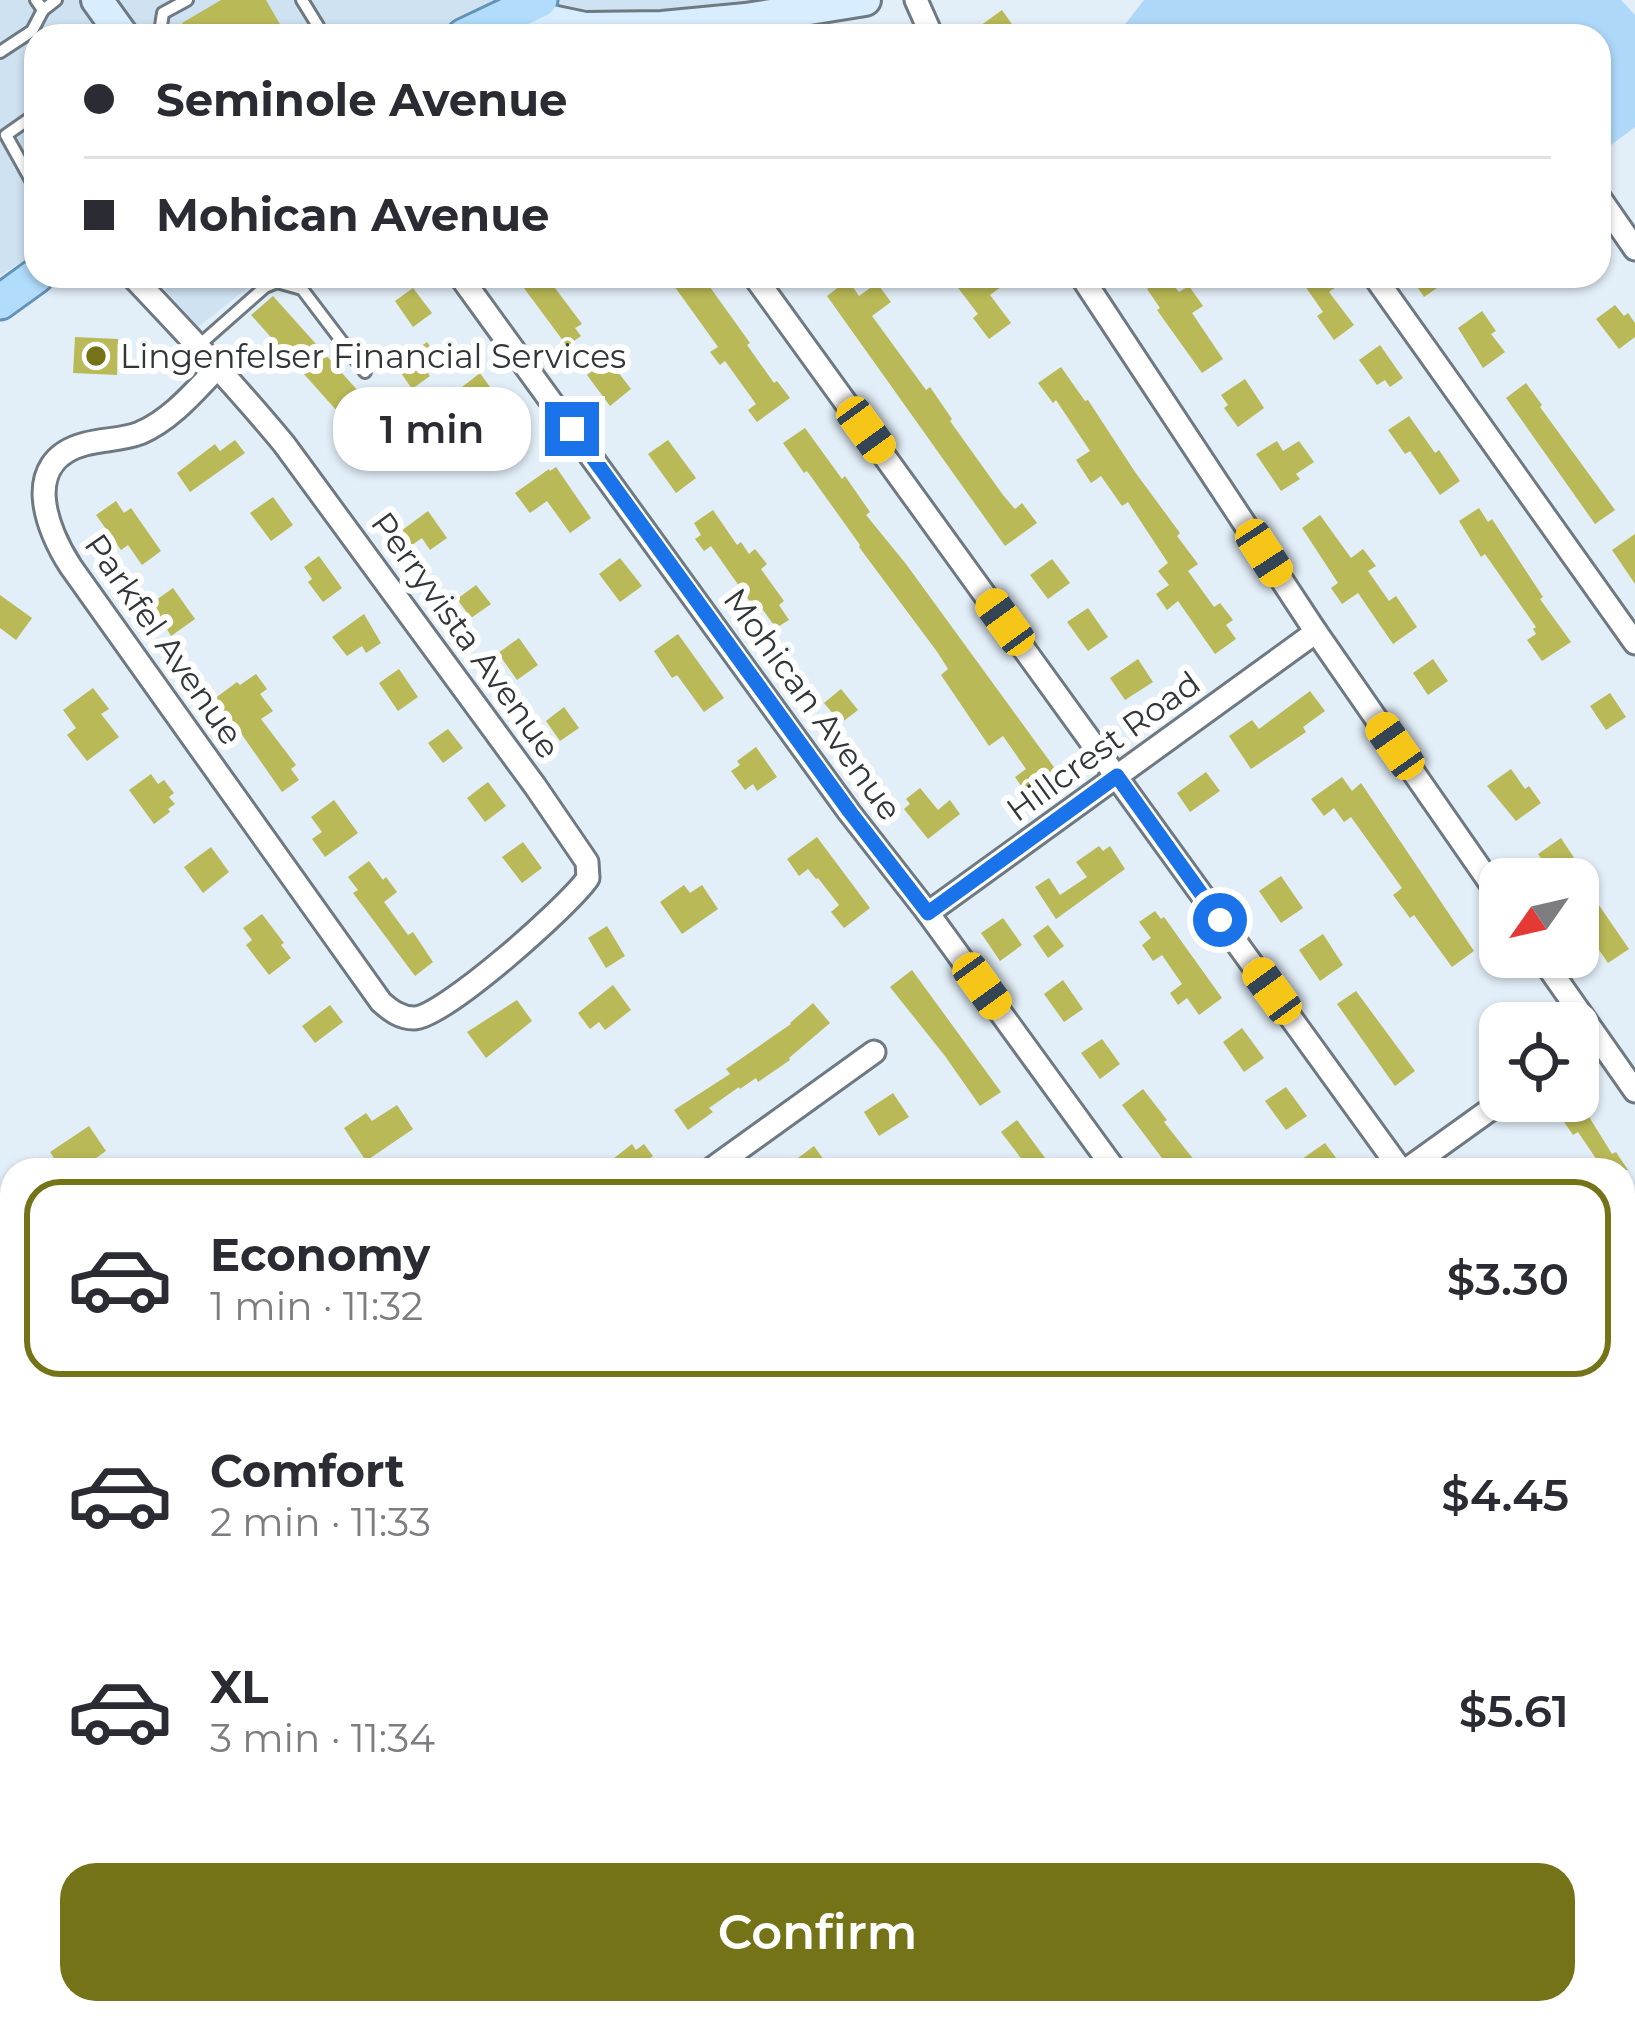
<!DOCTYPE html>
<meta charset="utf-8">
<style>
:root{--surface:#fff;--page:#f7f7f7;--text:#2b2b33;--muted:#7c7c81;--line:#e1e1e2;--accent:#747318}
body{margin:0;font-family:Montserrat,sans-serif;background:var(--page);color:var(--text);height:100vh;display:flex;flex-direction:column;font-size:45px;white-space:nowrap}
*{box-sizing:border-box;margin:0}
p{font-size:39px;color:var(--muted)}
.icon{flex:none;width:66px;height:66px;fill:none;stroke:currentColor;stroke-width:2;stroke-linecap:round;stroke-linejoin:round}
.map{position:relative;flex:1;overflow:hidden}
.sheet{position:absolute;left:0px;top:1158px;width:1635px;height:867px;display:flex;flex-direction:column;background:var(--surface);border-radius:36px 36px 0 0;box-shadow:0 3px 9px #0004}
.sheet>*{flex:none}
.banner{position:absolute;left:24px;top:24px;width:1587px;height:264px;border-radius:36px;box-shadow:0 3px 9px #0004;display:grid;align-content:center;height:264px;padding:0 60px;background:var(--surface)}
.needle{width:78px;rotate:236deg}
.controls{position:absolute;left:1479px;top:858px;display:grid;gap:24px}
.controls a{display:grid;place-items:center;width:120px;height:120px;border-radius:24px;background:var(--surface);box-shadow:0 3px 9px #0004;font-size:60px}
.end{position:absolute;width:54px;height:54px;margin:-27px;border:15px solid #1a73e8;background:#fff;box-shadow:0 0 0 6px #fff}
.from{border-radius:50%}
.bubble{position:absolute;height:84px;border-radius:36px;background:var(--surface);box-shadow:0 3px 9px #0004;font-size:39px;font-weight:600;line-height:84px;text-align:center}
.car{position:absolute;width:36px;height:72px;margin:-36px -18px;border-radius:15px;box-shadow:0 0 9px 3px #0007;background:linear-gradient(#f5c518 24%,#345 0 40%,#f5c518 0 76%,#345 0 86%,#f5c518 0)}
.banner b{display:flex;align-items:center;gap:42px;height:114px;font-size:45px}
.banner b+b{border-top:3px solid var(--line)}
.banner i{width:30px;height:30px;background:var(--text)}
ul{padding:21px 0 0;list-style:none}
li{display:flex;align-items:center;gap:36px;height:198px;margin:0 24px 18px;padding:0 36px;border:6px solid transparent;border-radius:36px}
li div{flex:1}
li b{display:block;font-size:45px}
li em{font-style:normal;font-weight:600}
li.active{border-color:var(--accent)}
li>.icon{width:108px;height:108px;stroke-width:1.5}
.primary-button{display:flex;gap:24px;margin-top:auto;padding:24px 60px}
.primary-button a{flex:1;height:138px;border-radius:36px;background:var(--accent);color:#fff;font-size:48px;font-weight:600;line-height:138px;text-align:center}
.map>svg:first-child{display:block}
</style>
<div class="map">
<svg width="1635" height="2024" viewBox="0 0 1635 2024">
<rect width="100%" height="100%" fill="#e2eef8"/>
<!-- built -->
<g fill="#cfe2f1">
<polygon points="0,0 79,0 91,16 120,0 788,0 648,36 36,36 36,252 0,276"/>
<polygon points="159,276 263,276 198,327 167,292"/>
</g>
<!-- green -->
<polygon fill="#aed8f9" points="1144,0 1621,0 1635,15 1635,127 1599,154 1599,36 1116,36"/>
<!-- building -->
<g fill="#b9b957">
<polygon points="221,0 266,0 281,26 264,36 189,36 182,23"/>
<polygon points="1002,10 1020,36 966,36"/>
<polygon points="515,276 546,276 582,324 575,328 581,336 567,346"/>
<polygon points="667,276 702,276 750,343 747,345 774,383 777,381 790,398 757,422 748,410 756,404 725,361 720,365 710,352 718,347"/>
<polygon points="966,276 1016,276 990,295 1011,323 989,339 973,318 978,314 955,284"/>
<polygon points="1166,276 1179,292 1189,286 1203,306 1192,313 1223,359 1202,373 1157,310 1160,308 1147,289"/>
<polygon points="1298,276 1329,276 1336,287 1329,292 1354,325 1334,340 1317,316 1323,312"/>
<polygon points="1410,276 1454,276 1424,297"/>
<polygon points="848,280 859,296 877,283 891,302 872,316 926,390 930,387 952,419 950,421 1003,495 1015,509 1022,503 1037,523 1005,546 827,296"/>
<polygon points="413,288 432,313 413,327 395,301"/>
<polygon points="273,296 359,392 337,411 251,315"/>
<polygon points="1615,305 1624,316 1628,313 1635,323 1635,337 1619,349 1596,319"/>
<polygon points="1482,311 1496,331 1491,334 1505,352 1483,368 1458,328"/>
<polygon points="75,337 118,339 117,375 73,373"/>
<polygon points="427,342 438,358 424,368 430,376 412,389 399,370 407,364 404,359"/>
<polygon points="1380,345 1403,378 1390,387 1385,380 1377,385 1359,360"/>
<polygon points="608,359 631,389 610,406 587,375"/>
<polygon points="1061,367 1085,401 1088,400 1135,472 1180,533 1177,536 1198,564 1188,571 1214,607 1220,603 1233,620 1226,625 1236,639 1215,654 1178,601 1167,610 1156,594 1169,585 1158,571 1168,563 1128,502 1122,506 1101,476 1091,483 1076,460 1090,451 1056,400 1053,403 1038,383"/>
<polygon points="480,373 500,401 476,419 460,396 466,392 462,387"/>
<polygon points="1245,379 1264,408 1238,427 1224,408 1228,405 1221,395"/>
<polygon points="1526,383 1542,405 1540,407 1615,510 1595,524 1506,398"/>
<polygon points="1409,416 1435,453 1439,450 1460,481 1440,495 1410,451 1405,454 1388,430"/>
<polygon points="368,426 388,454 368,469 348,441"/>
<polygon points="805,428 842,479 845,476 870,512 866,515 906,564 1059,774 1028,796 1015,777 1026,769 1003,736 989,746 941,675 948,669 938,653 859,547 860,545 807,471 804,473 783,443"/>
<polygon points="235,440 245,453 190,492 177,473 215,444 220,451"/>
<polygon points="668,440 696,478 676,493 648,454"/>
<polygon points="1277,441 1283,451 1299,441 1314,462 1296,474 1300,479 1281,491 1256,454"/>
<polygon points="556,467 591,518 570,533 547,501 530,513 515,493 549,469 550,471"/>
<polygon points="273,497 293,525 271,541 250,513"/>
<polygon points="116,501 124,513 131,508 161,551 142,565 128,545 121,550 96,515"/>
<polygon points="1479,508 1488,522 1492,519 1543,597 1540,599 1571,642 1542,661 1527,640 1536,634 1533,629 1536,627 1485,554 1481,557 1459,521"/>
<polygon points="713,510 737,545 741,542 749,554 755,549 767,564 761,569 784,601 779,605 789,620 776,628 763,610 758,613 711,546 704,551 695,539 701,535 694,523"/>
<polygon points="428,511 447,538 430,550 422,538 412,545 401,531"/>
<polygon points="1320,515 1351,558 1363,549 1376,566 1368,571 1389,601 1396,596 1417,627 1393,644 1358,593 1342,604 1331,588 1338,583 1302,528"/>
<polygon points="1635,534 1635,584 1612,550"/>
<polygon points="319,556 342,588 323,602 308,582 312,579 304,567"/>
<polygon points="620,558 642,586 620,602 599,574"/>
<polygon points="1052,559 1070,583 1048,599 1030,575"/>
<polygon points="476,585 491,604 471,618 457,599"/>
<polygon points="173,588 195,619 171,636 152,603"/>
<polygon points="0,595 32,618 16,640 0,628"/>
<polygon points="1088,608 1108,637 1088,651 1067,622"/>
<polygon points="364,614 381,643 366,653 362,646 347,656 332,637"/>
<polygon points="678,634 724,698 704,712 677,675 672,678 654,651"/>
<polygon points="519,638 538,665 517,680 498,653"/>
<polygon points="1138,659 1153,682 1125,700 1110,678"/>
<polygon points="1433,659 1448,681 1428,695 1413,673"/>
<polygon points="399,669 418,697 398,711 379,683"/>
<polygon points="256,674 267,689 260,694 273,711 261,719 296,765 291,769 299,780 282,792 229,716 228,717 214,699 237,682 240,685"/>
<polygon points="93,688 109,709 101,714 119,737 87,761 67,735 76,728 63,710"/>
<polygon points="841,689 858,710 841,723 824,703"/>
<polygon points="1310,691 1325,711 1303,727 1306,732 1251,769 1229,736 1252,720 1259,729"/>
<polygon points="1610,693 1626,717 1606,730 1590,706"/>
<polygon points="564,707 579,728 560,741 546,721"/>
<polygon points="448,729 463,748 443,763 428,743"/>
<polygon points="756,747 777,777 757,791 753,784 745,790 731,771 740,765 737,761"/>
<polygon points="1511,769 1525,789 1529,786 1541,803 1516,821 1487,786"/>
<polygon points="1206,772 1220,791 1190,812 1177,793"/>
<polygon points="151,774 158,784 164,780 174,793 169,797 175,804 168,809 170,812 154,824 129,790"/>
<polygon points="1342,777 1352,791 1361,783 1474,951 1452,967 1414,915 1410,918 1393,895 1402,888 1351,817 1344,822 1334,808 1324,816 1311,799"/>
<polygon points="488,782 506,806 485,822 467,798"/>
<polygon points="920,788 938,810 950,800 960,814 928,839 904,809 910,804 906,799"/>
<polygon points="334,800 358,833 325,857 312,839 322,832 311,817"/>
<polygon points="817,837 870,908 844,928 831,912 839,905 818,878 816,879 808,869 799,876 787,859"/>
<polygon points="1561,838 1588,879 1581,879 1629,949 1608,963 1578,919 1578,879 1557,879 1538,854"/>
<polygon points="523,842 542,868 522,883 502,857"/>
<polygon points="1099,846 1103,851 1110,846 1125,869 1056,919 1035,887 1049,878 1060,895 1087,877 1076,862"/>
<polygon points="211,847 229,872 203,893 184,867"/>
<polygon points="369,861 383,880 386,877 397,892 384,902 408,935 413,932 433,962 415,976 353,893 358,890 348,877"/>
<polygon points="1281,876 1303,908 1281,923 1259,891"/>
<polygon points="684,885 690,893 702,885 718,909 682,934 660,902"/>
<polygon points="1155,911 1161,919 1164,917 1222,998 1199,1015 1187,998 1178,1005 1170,993 1182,984 1162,955 1153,961 1142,945 1151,938 1139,922"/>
<polygon points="262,914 284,943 281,945 291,958 269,975 246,945 252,940 243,928"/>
<polygon points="1003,918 1022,945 1000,961 981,933"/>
<polygon points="1048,925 1064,946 1048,958 1033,936"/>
<polygon points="607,926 625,956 606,968 588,938"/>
<polygon points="1323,934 1343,965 1320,981 1299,950"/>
<polygon points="912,970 1001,1092 980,1106 945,1056 890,987"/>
<polygon points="1063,980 1083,1009 1064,1022 1044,994"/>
<polygon points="613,985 631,1010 605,1030 599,1022 590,1029 578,1013"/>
<polygon points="1356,991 1415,1071 1395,1086 1337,1004"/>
<polygon points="517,1000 532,1021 486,1058 467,1032"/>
<polygon points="1510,1002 1525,1023 1480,1023"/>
<polygon points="813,1003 830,1023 789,1058 790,1060 758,1082 756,1078 740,1089 739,1087 709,1108 713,1112 688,1130 674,1110 730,1074 726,1069 791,1024 790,1023"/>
<polygon points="330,1005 343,1022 315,1043 302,1026"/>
<polygon points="1242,1028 1264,1058 1244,1072 1223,1042"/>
<polygon points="1102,1039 1120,1064 1100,1079 1081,1053"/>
<polygon points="1286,1087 1307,1116 1286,1130 1265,1101"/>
<polygon points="1143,1089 1167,1120 1164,1122 1202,1170 1171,1170 1122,1105"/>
<polygon points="893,1093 909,1117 879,1136 864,1112"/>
<polygon points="1578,1099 1612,1154 1616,1152 1628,1170 1589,1170 1599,1163 1578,1132 1573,1135 1556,1110 1568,1101 1578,1101"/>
<polygon points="397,1105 413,1129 366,1161 344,1128 366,1113 372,1121"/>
<polygon points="1017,1120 1054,1170 1030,1170 1001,1132"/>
<polygon points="89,1126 106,1151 79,1170 62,1170 50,1152"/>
<polygon points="1325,1143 1345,1170 1286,1170"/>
<polygon points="632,1144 636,1150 644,1144 653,1156 635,1170 599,1170"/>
<polygon points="814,1146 831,1170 782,1170"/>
</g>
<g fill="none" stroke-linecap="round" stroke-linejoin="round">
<defs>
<g id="lane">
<polyline points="36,0 43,10 56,0"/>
<polyline points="302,0 318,26 317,36"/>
<polyline points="165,36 161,26 163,13 187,0"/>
<polyline points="0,52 32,31 43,10"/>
<polyline points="36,114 6,135 36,189"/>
<polyline points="198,346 265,287 277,282 302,289 365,372"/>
</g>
<g id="street">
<polyline points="916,0 932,36"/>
<polyline points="1599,197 1635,249"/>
<path d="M 132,276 C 184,331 236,386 284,444 L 535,786 L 587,862 L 588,878 C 570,905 443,1018 414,1018 C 400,1018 390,1010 381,1002 L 71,567 C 46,529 20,461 85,444 C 103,439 122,440 140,433 C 171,420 195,391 218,367"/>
<polyline points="460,276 849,812 928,913 1115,1170"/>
<polyline points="754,276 1401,1170"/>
<polyline points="1081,276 1316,632 1500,897"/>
<polyline points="1374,276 1635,643"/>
<polyline points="928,913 1316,632"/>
<polyline points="1541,957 1635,1091"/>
<polyline points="710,1170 874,1052"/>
<polyline points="1406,1170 1502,1101"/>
<polyline points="0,1288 12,1281"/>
<polyline points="0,1376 12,1393"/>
<polyline points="1623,1476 1635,1493"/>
<polyline points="1623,1682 1635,1680"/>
<polyline points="1623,1874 1635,1890"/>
<polyline points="451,2013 459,2024"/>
<polyline points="1026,2013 1035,2024"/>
<polyline points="817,2024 824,2013"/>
</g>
<g id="secondary">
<polyline points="97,0 123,36"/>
<polyline points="513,13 585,28 662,27 746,19 865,0"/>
</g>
<g id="primary">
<polyline points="464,36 540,0"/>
<polyline points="0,302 36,276"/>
</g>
</defs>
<!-- lane casing -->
<use href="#lane" stroke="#6e7982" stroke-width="16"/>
<!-- street casing -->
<use href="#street" stroke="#6e7982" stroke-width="27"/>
<!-- secondary casing -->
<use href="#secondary" stroke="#6e7982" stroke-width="36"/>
<!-- primary casing -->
<use href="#primary" stroke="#6293b6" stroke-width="39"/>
<!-- lane -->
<use href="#lane" stroke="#fff" stroke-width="10"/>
<!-- street -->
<use href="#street" stroke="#fff" stroke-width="21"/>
<!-- secondary -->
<use href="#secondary" stroke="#d8eefe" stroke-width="30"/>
<!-- primary -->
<use href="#primary" stroke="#b1dcfc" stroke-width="33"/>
</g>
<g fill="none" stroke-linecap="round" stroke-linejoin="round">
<!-- route -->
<polyline stroke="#1a73e8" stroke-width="15" points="572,429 850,812 928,913 1117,776 1220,920"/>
</g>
<!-- markers -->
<circle fill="#747318" stroke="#fff" stroke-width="4.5" cx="96" cy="356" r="12"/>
<g text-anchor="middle" stroke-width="12" stroke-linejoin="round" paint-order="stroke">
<!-- poi labels -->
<g font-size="33" fill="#313639" stroke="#fff" text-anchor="start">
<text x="120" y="368">Lingenfelser Financial Services</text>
</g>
<!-- street labels -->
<g font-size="33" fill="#313639" stroke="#fff">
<text transform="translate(466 635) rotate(54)" y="12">Perryvista Avenue</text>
<text transform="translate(164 639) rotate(55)" y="12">Parkfel Avenue</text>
<text transform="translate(813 704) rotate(54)" y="12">Mohican Avenue</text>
<text transform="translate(1103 746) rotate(-36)" y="12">Hillcrest Road</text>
</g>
</g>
</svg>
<div class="controls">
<a><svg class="needle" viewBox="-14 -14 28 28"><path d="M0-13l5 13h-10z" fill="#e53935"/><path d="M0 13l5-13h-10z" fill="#7c7c81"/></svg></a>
<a><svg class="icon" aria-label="locate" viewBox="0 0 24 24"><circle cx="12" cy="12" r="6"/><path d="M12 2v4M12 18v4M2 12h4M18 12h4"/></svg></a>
</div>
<i class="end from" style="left:1220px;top:920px"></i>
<i class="end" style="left:572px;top:429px"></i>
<div class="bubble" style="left:333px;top:387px;width:198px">1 min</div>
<i class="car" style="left:866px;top:430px;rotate:144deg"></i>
<i class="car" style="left:1264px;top:553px;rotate:147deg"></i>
<i class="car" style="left:1005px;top:622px;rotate:324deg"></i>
<i class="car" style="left:1395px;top:746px;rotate:325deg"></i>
<i class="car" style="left:982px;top:986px;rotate:144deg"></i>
<i class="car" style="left:1272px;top:991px;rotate:324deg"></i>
<div class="banner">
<b><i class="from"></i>Seminole Avenue</b>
<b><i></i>Mohican Avenue</b>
</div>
<section class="sheet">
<ul>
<li class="active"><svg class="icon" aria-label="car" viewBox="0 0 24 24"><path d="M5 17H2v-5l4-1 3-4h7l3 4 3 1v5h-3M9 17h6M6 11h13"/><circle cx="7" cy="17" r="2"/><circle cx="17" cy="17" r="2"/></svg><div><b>Economy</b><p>1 min · 11:32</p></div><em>$3.30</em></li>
<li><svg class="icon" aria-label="car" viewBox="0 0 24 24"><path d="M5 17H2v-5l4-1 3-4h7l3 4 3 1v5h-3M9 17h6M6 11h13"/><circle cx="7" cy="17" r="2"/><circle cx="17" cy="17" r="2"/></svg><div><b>Comfort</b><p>2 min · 11:33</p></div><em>$4.45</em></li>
<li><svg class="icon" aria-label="car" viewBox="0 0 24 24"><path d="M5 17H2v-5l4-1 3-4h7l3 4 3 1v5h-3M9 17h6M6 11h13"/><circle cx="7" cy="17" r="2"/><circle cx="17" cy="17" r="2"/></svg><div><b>XL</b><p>3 min · 11:34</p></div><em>$5.61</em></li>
</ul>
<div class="primary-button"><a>Confirm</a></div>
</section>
</div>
